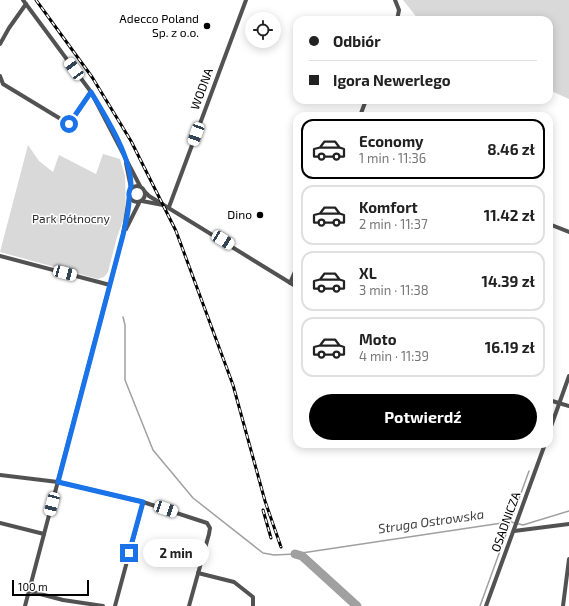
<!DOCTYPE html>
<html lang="pl">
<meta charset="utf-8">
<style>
:root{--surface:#fff;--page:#f6f6f6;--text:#222;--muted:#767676;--line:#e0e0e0;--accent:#000}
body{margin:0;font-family:"Exo 2",sans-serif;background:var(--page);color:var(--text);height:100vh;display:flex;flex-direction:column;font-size:15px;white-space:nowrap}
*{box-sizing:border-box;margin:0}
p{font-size:13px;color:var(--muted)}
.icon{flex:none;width:22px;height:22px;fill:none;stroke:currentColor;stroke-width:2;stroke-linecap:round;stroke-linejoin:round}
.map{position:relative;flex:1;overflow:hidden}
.panel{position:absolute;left:293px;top:112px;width:260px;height:336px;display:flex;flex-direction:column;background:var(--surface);border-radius:12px;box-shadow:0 2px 10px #0003}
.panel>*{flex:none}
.top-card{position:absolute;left:293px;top:16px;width:260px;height:88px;border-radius:12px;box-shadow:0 2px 10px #0003;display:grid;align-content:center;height:88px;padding:0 16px;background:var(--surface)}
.fabs{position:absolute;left:245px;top:12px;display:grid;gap:8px}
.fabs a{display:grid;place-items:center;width:36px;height:36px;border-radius:50%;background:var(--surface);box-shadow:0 2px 10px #0003;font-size:20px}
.scale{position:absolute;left:12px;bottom:10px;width:77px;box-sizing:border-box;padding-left:4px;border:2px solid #000;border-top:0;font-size:11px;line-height:14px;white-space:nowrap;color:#000;-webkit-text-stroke:3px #fff;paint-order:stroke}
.end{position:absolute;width:18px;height:18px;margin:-9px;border:5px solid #1a73e8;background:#fff;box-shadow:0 0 0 2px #fff}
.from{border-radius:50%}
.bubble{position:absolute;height:28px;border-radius:14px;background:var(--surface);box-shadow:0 2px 10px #0003;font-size:13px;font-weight:700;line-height:28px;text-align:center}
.car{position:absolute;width:12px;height:24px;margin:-12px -6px;border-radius:5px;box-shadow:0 0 3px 1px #0007;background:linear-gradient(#fff 24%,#345 0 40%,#fff 0 76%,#345 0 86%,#fff 0)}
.top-card b{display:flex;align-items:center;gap:14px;height:38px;font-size:15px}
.top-card b+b{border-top:1px solid var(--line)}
.top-card i{width:10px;height:10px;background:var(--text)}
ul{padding:7px 0 0;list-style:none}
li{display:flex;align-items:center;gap:12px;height:60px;margin:0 8px 6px;padding:0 8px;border:2px solid var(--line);border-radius:12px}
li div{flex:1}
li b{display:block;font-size:15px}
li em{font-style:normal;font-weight:700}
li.selected{border-color:var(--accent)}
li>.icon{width:36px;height:36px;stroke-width:1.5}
.cta{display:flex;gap:8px;margin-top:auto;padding:8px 16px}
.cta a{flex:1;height:46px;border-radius:24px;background:var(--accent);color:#fff;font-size:16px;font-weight:700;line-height:46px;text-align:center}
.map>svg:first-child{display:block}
</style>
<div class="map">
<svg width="569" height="606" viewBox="0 0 569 606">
<rect width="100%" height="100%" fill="#fff"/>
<!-- green -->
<g fill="#d9d9d9">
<polygon points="403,0 569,0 569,99 549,90 549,20 419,20"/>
<polygon points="28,145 39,161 53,172 59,155 96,174 103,154 120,159 125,176 126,212 117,237 108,272 104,277 98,279 0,252"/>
</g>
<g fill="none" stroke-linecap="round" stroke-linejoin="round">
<!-- stream -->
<g stroke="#a0a0a0" stroke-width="1.5">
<polyline points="123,317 125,325 125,380 153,450 193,498 263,553 274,555 295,554 502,523 511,522 523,525 569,511"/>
<polyline points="480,606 529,471"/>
</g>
<!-- river -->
<polyline stroke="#a0a0a0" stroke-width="9" points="295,554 302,556 357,606"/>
<!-- street -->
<g stroke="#525252" stroke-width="4">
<polyline points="23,0 91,92 140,186"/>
<polyline points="395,0 399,10 397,20"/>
<polyline points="0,44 9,28 26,4"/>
<polyline points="0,76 3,84 69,124 91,92"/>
<polyline points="360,116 366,100"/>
<polyline points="126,163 131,188"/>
<circle cx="137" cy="194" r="8"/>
<polyline points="145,192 149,196 297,287"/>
<polyline points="142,201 163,205"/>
<polyline points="169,207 246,0"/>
<polyline points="549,224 569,232"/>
<polyline points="126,229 139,203"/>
<polyline points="0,256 110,285"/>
<polyline points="290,283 297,267"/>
<polyline points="549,400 569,406"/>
<polyline points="549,432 569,376"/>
<polyline points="0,475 58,482 143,502 207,523 210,528 209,534 189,606"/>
<polyline points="0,523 44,534"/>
<polyline points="514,531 569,524"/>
<polyline points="198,573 234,582 253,597 253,606"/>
<polyline points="29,591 63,600 103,606"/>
<polyline points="25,606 123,235 129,198"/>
<polyline points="115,606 143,502"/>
<polyline points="486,606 545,444"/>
<polyline points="563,606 569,559"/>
</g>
<defs>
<g id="rail">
<polyline points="36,0 92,77 131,141 176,231 233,385 265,501 281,547"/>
<polyline points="263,510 271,538"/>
</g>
</defs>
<!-- rail casing -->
<use href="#rail" stroke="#000" stroke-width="3"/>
<!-- rail -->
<use href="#rail" stroke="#fff" stroke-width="1.5" stroke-dasharray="4.5" stroke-linecap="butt"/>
</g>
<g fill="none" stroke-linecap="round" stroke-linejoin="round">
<!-- route -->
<path stroke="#1a73e8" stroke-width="5" d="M 69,124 L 91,92 C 106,117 131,156 131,186 C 131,189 128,192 129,195 C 130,209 126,221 123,235 L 58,482 L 143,502 L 129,553"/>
</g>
<!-- markers -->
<g fill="#000" stroke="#fff" stroke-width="1.5">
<circle cx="207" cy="26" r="4"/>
<circle cx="260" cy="215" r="4"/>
</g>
<g text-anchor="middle" stroke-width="3" stroke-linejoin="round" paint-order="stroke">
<!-- poi labels -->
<g font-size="12" fill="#000" stroke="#fff" text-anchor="end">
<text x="199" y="23">Adecco Poland<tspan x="199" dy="14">Sp. z o.o.</tspan></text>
<text x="252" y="219">Dino</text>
</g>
<!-- street labels -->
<g font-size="12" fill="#000" stroke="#fff">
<text transform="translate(202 89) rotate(-70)" y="4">WODNA</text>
<text transform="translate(506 522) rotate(-70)" y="4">OSADNICZA</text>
</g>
<!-- park labels -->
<g font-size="12" fill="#303030" stroke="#fff">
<text x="71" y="223">Park Północny</text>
</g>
<!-- water labels -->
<g font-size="13" font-style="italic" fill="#414141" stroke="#fff">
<text transform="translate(431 521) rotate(-8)" y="5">Struga Ostrowska</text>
</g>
</g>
</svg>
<div class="fabs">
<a><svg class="icon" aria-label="locate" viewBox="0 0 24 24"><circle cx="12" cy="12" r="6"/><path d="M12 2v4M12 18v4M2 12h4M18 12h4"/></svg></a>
</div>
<div class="scale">100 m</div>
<i class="end from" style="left:69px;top:124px"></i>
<i class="end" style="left:129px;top:553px"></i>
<div class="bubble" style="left:143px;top:539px;width:66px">2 min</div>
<i class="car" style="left:74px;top:69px;rotate:324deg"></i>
<i class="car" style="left:196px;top:134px;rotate:200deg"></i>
<i class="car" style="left:223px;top:240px;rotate:122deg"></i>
<i class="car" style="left:65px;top:273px;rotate:105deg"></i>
<i class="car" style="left:52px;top:504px;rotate:195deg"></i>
<i class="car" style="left:166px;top:509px;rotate:109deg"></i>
<div class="top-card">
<b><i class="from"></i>Odbiór</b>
<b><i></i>Igora Newerlego</b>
</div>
<section class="panel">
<ul>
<li class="selected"><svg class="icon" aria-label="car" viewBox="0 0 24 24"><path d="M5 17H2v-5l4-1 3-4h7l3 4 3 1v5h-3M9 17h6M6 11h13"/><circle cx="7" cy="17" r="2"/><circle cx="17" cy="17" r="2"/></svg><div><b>Economy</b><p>1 min · 11:36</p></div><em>8.46 zł</em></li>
<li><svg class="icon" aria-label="car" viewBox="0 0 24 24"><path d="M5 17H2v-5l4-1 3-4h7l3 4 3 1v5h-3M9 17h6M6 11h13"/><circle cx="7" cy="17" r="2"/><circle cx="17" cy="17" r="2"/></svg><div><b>Komfort</b><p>2 min · 11:37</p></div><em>11.42 zł</em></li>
<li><svg class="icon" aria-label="car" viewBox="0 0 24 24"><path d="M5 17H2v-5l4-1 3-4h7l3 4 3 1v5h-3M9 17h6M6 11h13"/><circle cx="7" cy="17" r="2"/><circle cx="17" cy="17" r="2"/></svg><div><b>XL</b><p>3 min · 11:38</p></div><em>14.39 zł</em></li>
<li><svg class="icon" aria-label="car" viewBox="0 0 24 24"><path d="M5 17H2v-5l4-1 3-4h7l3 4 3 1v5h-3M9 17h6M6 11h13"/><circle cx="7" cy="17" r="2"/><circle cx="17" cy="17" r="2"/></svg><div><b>Moto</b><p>4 min · 11:39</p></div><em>16.19 zł</em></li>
</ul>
<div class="cta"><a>Potwierdź</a></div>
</section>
</div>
